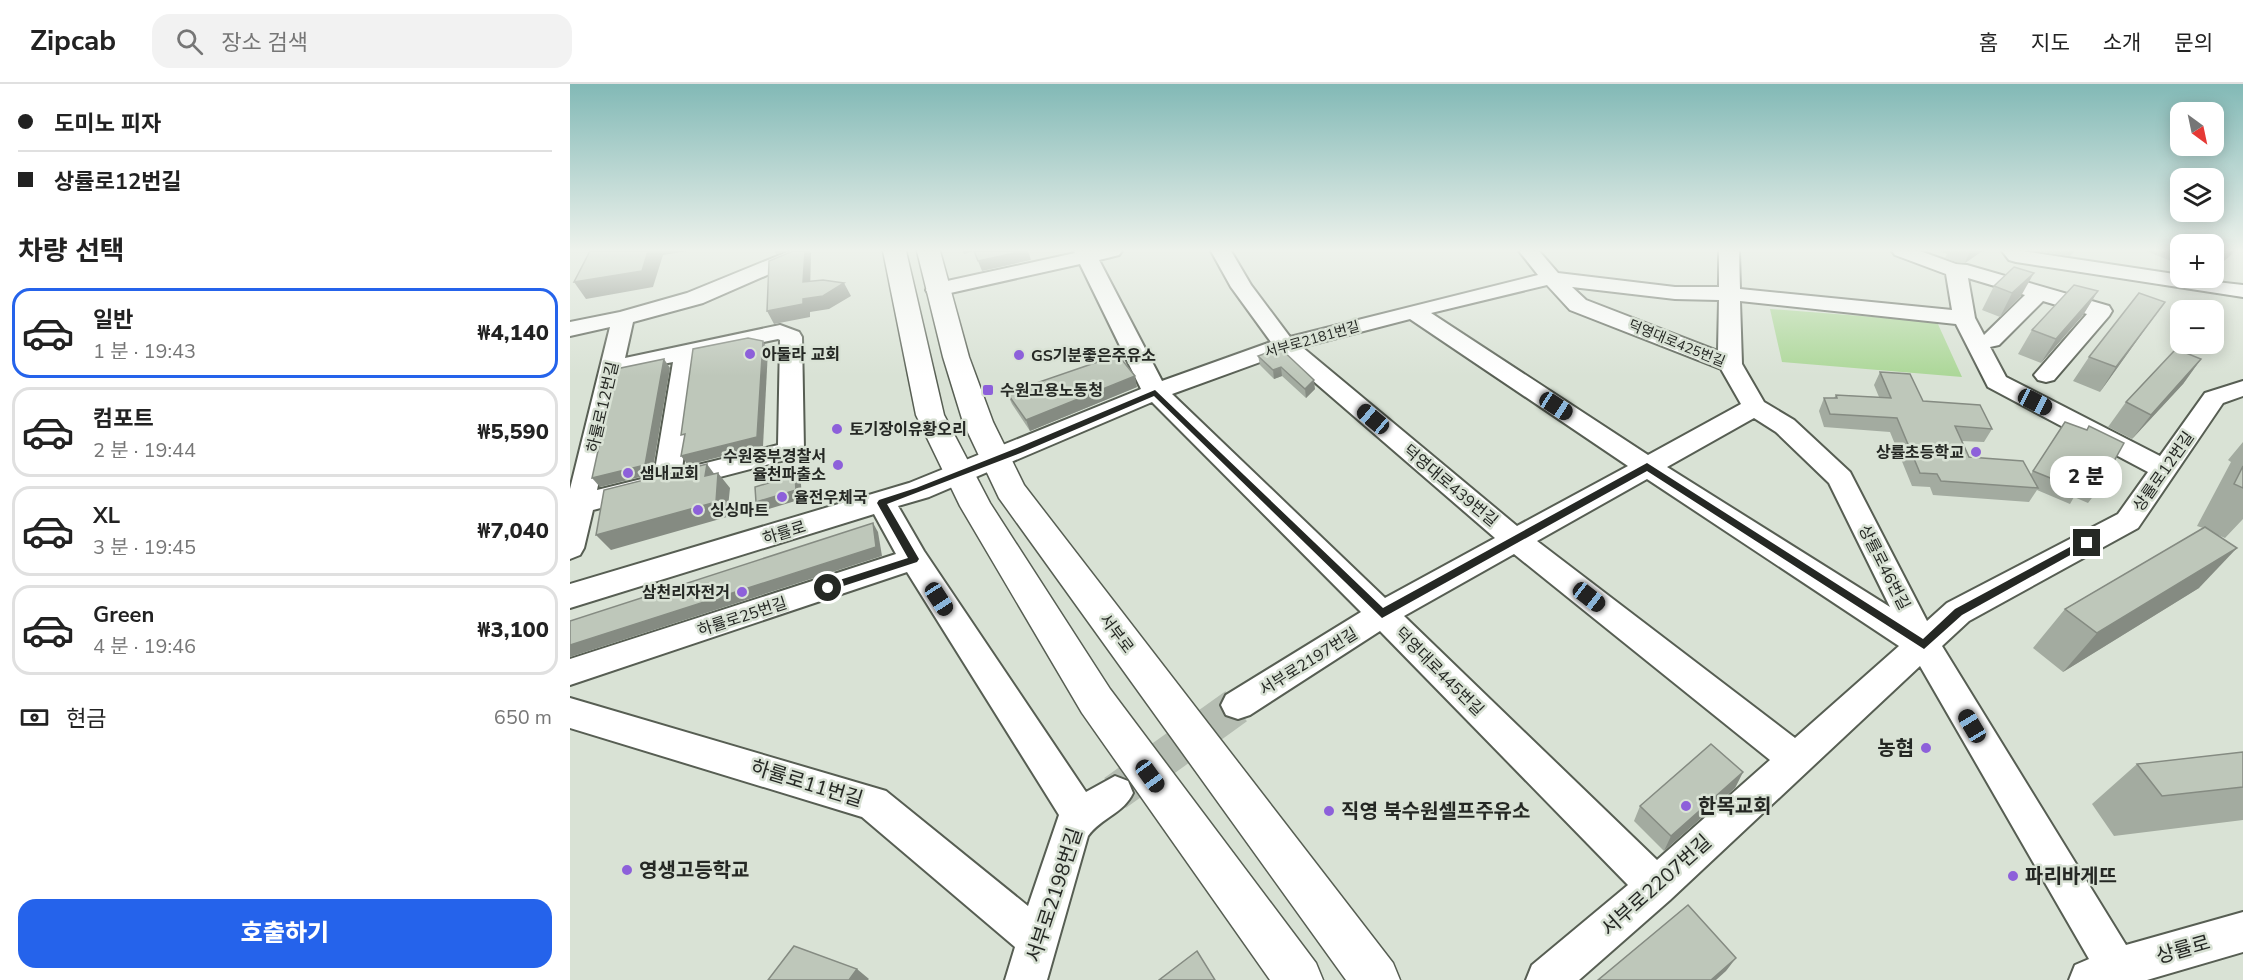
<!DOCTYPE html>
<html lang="ko">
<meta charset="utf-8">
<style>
:root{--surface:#fff;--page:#f2f2f2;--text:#222;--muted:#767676;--line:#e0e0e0;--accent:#2563eb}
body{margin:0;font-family:"Nunito Sans","Noto Sans KR",sans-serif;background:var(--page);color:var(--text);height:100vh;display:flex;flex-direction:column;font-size:22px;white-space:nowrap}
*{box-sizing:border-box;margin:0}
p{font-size:20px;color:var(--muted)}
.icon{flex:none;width:33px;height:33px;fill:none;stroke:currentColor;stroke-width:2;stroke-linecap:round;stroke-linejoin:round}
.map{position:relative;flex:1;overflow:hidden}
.details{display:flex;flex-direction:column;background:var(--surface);width:570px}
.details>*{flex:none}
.hud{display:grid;align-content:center;height:132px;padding:0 18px;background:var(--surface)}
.needle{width:39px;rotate:147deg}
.buttons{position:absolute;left:1600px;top:18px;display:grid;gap:12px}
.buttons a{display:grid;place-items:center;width:54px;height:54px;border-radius:12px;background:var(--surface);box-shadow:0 3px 15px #0003;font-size:30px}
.end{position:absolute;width:27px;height:27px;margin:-14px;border:8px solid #252824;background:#fff;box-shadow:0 0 0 3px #fff}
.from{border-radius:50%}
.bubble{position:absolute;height:42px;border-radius:18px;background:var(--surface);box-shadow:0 3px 15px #0003;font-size:20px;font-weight:800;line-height:42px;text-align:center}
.car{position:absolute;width:18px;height:36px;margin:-18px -9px;border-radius:8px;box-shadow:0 0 4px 2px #0007;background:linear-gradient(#222 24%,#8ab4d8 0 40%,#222 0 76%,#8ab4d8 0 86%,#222 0)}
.hud b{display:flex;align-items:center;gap:21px;height:57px;font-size:22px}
.hud b+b{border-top:2px solid var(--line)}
.hud i{width:15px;height:15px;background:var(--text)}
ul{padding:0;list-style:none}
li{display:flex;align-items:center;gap:18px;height:90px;margin:0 12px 9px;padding:0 6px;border:3px solid var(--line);border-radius:18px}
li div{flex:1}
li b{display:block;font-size:22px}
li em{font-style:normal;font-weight:800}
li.on{border-color:var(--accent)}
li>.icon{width:54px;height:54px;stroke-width:1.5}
h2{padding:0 18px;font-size:27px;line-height:72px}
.pay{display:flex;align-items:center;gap:15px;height:66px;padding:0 18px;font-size:22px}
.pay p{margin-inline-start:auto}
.primary-button{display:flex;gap:12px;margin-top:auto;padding:12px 18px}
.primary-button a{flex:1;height:69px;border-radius:18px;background:var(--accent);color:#fff;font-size:24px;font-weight:800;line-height:69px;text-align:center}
header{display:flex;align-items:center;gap:36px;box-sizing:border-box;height:84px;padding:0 30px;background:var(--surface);border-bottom:2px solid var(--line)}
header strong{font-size:28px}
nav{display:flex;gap:33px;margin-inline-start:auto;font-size:21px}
.search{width:420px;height:54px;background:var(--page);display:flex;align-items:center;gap:15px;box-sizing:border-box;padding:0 21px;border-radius:18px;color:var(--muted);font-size:22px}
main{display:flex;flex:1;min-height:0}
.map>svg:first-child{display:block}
</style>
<header>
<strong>Zipcab</strong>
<div class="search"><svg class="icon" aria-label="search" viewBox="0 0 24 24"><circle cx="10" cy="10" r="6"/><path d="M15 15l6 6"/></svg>장소 검색</div>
<nav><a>홈</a><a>지도</a><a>소개</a><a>문의</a></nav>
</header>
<main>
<section class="details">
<div class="hud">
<b><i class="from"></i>도미노 피자</b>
<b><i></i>상률로12번길</b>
</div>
<h2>차량 선택</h2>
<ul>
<li class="on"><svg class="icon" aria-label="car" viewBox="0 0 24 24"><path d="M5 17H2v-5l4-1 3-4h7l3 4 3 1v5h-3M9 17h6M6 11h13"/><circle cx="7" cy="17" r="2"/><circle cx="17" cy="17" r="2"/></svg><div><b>일반</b><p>1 분 · 19:43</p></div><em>₩4,140</em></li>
<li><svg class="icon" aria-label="car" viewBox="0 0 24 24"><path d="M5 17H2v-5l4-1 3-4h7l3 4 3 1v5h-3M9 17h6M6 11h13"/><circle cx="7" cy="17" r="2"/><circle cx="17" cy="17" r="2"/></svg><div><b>컴포트</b><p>2 분 · 19:44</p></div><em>₩5,590</em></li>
<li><svg class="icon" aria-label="car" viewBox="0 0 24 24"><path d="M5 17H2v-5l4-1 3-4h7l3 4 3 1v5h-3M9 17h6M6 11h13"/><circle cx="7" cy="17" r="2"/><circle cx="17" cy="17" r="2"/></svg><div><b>XL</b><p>3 분 · 19:45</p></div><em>₩7,040</em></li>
<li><svg class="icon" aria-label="car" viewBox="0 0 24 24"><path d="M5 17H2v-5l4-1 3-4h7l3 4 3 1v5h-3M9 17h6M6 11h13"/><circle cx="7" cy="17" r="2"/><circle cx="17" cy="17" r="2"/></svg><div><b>Green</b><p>4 분 · 19:46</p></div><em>₩3,100</em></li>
</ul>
<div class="pay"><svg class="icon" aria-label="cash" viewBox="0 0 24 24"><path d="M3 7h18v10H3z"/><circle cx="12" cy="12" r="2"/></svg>현금<p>650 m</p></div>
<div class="primary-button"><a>호출하기</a></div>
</section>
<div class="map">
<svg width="1673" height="896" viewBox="0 0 1673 896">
<rect width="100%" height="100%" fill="#d9e2d5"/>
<!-- green -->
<polygon fill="#acd798" points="1200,225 1367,238 1392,293 1212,278"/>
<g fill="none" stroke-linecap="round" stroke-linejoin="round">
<!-- minor-tunnel -->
<polyline stroke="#b5bdb2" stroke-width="37" stroke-dasharray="37 19" stroke-linecap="butt" points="545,709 668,621"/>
<defs>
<g id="minor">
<path d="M 220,167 L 237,167 L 239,170 L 236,174 L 133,219 L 63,238 L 55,274 L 210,241 L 229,248 L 232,253 L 234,366 L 230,372 L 23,426 L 14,464 L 10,471 L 0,475 L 0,405 L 40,243 L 0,252 L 0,238 L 50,228 L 117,209 ZM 208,255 L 210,256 L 208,361 L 112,385 L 127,272 ZM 103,278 L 84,392 L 27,406 L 52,288 Z"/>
<path d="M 504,167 L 552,167 L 549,171 L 529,176 L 592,297 L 701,258 L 661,203 L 641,167 L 661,167 L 681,201 L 720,253 L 968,191 L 949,167 L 969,167 L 988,189 L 1105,203 L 1149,203 L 1149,167 L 1169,167 L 1170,205 L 1382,226 L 1376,190 L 1325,171 L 1322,167 L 1350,167 L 1386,180 L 1397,181 L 1539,222 L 1542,227 L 1539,232 L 1484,296 L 1476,298 L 1468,296 L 1464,291 L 1517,230 L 1473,217 L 1429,261 L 1420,263 L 1436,293 L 1590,372 L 1635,309 L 1673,297 L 1673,312 L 1653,319 L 1568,444 L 1399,537 L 1372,562 L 1556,861 L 1673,828 L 1673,868 L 1577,896 L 1499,896 L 1505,881 L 1519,875 L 1350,582 L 1100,816 L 1009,896 L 956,896 L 962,881 L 1058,801 L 810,547 L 680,631 L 668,635 L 656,631 L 651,621 L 656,611 L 791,528 L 582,318 L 359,413 L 328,422 L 354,467 L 516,708 L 545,692 L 558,697 L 563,709 C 554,729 531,734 518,752 L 477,896 L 435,896 L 445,863 L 292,733 L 0,644 L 0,614 L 316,707 L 458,822 L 489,731 L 337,488 L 0,601 L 0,575 L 326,470 L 304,430 L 0,524 L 0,500 L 339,399 L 571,305 L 510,180 L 367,212 L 359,211 L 356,206 L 359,201 L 505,169 ZM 1398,194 L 1455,211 L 1414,251 L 1405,234 ZM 977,201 L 1000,226 L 1151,285 L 1171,320 L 1078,371 L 861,229 ZM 1002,203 L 1105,215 L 1149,216 L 1148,267 L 1016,216 ZM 1170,217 L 1386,240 L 1418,303 L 1578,388 L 1548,430 L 1377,519 L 1357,537 L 1280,388 L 1224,336 L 1194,318 L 1172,280 ZM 840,235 L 1058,382 L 947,442 L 732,263 ZM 712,270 L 925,454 L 815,514 L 602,310 ZM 1184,334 L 1206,348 L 1259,399 L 1320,523 L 1097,383 ZM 1077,395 L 1329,562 L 1225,654 L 967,457 ZM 944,470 L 1200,676 L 1087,776 L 834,532 Z"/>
<polygon points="1432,167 1452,167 1611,191 1611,194 1673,201 1673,213 1446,178 1439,176"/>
</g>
<g id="major">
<polygon points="313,167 336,167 374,331 420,419 540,605 746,879 753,896 700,896 512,629 390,422 346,331"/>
<polygon points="347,167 370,167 399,273 423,338 454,401 823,879 830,896 776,896 429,414 393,338 373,273"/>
</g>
</defs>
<!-- minor casing -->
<use href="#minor" stroke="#575e53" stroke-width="4"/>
<!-- major casing -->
<use href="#major" stroke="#575e53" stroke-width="3"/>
<!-- minor -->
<use href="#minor" fill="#fff" fill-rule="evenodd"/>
<!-- major -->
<use href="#major" fill="#fff" fill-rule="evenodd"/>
</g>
<!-- wall -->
<g fill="#a3aba0">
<polygon points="1369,167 1416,167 1414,168 1411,168 1395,179 1386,178 1375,174 1377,170"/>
<polygon points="1465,167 1505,167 1500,172"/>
<polygon points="1576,167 1611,167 1611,181"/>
<polygon points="1644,167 1659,173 1644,184"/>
<polygon points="1424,202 1451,212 1430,233 1412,226"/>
<polygon points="1528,207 1513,231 1471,279 1448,270 1462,246"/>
<polygon points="1595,218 1578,241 1530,308 1503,297 1519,273"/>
<polygon points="710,264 745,305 736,314 712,292 704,295 690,281 688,272"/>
<polygon points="1631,275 1613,300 1562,355 1538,343 1556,318"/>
<polygon points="1310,288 1353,317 1422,345 1414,358 1391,357 1399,373 1461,390 1495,338 1516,346 1519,342 1528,406 1518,419 1504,413 1500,420 1467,406 1459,418 1363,411 1360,403 1342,402 1320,348 1254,343 1249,327 1254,314 1264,314 1266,311 1309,313 1304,301"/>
<polygon points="567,303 460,347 442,320 437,309"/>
<polygon points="1673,358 1673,435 1655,454 1643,449 1629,504 1493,588 1463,564 1495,525 1633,444 1627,442 1661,378 1658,376"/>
<polygon points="1673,668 1673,736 1544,752 1522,720 1567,680"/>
<polygon points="1173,688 1165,704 1094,767 1064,737 1070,722"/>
</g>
<!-- shaded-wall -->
<g fill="#858b82">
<polygon points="78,167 118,167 93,171 83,203 16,215 4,198"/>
<polygon points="205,167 215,167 206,170"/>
<polygon points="235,167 239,167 241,170 240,210 233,198"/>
<polygon points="393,167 404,167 394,170"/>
<polygon points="454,167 458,167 461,176 412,187 408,177"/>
<polygon points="1400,167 1412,167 1395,179"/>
<polygon points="1659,167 1664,167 1659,173 1644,184 1644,182 1650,174"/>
<polygon points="1464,189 1451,212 1430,233 1442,209"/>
<polygon points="274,199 281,212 259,225 240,228 240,233 204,240 197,227 233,215"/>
<polygon points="1528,207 1513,231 1471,279 1486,255"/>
<polygon points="1595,218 1578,241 1530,308 1546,283"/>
<polygon points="193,257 198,266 193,362 118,381 111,372"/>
<polygon points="94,275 100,284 82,390 30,403 22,394"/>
<polygon points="1631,275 1613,300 1562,355 1581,331"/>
<polygon points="711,283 712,292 704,295 703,286"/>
<polygon points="565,292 567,303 460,347 456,336"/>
<polygon points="744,296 745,305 736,314 735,305"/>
<polygon points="137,380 148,395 148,389 160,404 157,433 41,466 26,451 135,392"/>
<polygon points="225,391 231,400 232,415 192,427 186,418"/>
<polygon points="303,439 308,448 312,472 0,573 0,561"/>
<polygon points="1667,464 1629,504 1493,588 1527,549"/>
<polygon points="1173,688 1165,704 1094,767 1101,752"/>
<polygon points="1166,874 1156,887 1146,896 1141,896"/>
<polygon points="287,885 299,895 298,896 279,896"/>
</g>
<!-- building -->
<g fill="#bec7ba" stroke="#858b82" stroke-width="1.5">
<polygon points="20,167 78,167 72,187 4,198"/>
<polygon points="223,167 235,167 233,198 253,196 274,199 253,212 233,215 233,220 197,227 199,177"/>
<polygon points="404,167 454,167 408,177"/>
<polygon points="1644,167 1659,167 1650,174 1644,171"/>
<polygon points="1444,183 1464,189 1442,209 1424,202"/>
<polygon points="1504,201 1528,207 1486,255 1462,246"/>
<polygon points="1569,209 1595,218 1546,283 1519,273"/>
<polygon points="178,254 193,257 187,353 111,372 115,350 111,351 123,265"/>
<polygon points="710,264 744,296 735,305 711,283 703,286 688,272"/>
<polygon points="1606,265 1631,275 1581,331 1556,318"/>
<polygon points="548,271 565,292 456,336 437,309"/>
<polygon points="94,275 75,381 22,394 46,285"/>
<polygon points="1310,288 1340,290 1353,317 1410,321 1422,345 1385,342 1399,373 1453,377 1468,404 1371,397 1367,390 1350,389 1327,334 1260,330 1254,314 1267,314 1266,311 1321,314"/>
<polygon points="1495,338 1517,346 1519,342 1554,359 1528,406 1513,400 1510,406 1463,387"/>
<polygon points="137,380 135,392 148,389 146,418 26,451 34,406"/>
<polygon points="1673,382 1673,404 1664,400"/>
<polygon points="225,391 226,406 186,418 185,403"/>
<polygon points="303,439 306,463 0,561 0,537"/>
<polygon points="1635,443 1667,464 1527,549 1495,525"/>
<polygon points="1141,660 1173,688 1101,752 1070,722"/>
<polygon points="1673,668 1673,703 1592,712 1567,680"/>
<polygon points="1118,821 1166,874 1141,896 1028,896"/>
<polygon points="224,862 287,885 279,896 198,896"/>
<polygon points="627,867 645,896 589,896"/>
</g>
<!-- sky -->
<linearGradient id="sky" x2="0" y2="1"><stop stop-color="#82b9b6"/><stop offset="0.57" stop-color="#eef2ec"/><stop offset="1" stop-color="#eef2ec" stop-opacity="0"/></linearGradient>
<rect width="1673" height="292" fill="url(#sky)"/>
<!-- route -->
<polygon fill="#252824" points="585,306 813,524 1077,379 1353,555 1385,525 1513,456 1517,455 1522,459 1392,531 1354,565 1077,387 812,534 584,312 453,368 317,420 349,475 347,478 258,507 254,506 254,501 338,474 307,419 309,416 346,404 447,364"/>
<!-- markers -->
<g fill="#8d60da" stroke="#d9e2d5" stroke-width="2">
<circle cx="180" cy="270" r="6"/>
<circle cx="449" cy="271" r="6"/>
<rect x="412" y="300" width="12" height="12" rx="3"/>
<circle cx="267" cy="345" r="6"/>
<circle cx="1406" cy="368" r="6"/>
<circle cx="268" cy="381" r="6"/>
<circle cx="58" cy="389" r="6"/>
<circle cx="212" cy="413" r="6"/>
<circle cx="128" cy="426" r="6"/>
<circle cx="172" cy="508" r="6"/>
<circle cx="1356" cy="664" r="6"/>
<circle cx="1116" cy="722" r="6"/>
<circle cx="759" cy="727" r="6"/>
<circle cx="57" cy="786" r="6"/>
<circle cx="1443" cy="792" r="6"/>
</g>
<g text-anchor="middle" stroke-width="5" stroke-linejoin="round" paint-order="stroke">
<!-- far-street labels -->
<g font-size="14" fill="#252824" stroke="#d9e2d5">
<text transform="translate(742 255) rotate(-16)" y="5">서부로2181번길</text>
<text transform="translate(1107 259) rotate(22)" y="5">덕영대로425번길</text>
</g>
<!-- poi labels -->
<g font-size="16" font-weight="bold" fill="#252824" stroke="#d9e2d5" text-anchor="start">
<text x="192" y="276">아둘라 교회</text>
<text x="461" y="277">GS기분좋은주유소</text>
<text x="430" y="312">수원고용노동청</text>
<text x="279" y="351">토기장이유황오리</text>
<text x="1394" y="374" text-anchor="end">상률초등학교</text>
<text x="256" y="378" text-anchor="end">수원중부경찰서<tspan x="256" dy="18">율천파출소</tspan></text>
<text x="70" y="395">샘내교회</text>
<text x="224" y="419">율전우체국</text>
<text x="140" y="432">싱싱마트</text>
<text x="160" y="514" text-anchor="end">삼천리자전거</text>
</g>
<!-- street labels -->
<g font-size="16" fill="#252824" stroke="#d9e2d5">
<text transform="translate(32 323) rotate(-77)" y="6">하률로12번길</text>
<text transform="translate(1593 387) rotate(-55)" y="6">상률로12번길</text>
<text transform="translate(881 401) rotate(40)" y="6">덕영대로439번길</text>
<text transform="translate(214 448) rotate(-17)" y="6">하률로</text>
<text transform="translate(1315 483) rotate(63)" y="6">상률로46번길</text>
<text transform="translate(172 532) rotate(-18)" y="6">하률로25번길</text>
<text transform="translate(547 549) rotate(53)" y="6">서부로</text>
<text transform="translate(738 577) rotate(-32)" y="6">서부로2197번길</text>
<text transform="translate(870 587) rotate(45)" y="6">덕영대로445번길</text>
</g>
<!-- near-poi labels -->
<g font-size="20" font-weight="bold" fill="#252824" stroke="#d9e2d5" text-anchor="start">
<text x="1344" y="671" text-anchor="end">농협</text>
<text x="1128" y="729">한목교회</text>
<text x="771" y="734">직영 북수원셀프주유소</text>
<text x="69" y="793">영생고등학교</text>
<text x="1455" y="799">파리바게뜨</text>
</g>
<!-- near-street labels -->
<g font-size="20" fill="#252824" stroke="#d9e2d5">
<text transform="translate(237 699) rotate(17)" y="7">하률로11번길</text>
<text transform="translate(1086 801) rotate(-42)" y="7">서부로2207번길</text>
<text transform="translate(484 811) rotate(-72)" y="7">서부로2198번길</text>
<text transform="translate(1613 865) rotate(-16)" y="7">상률로</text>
</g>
</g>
</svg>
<div class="buttons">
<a><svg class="needle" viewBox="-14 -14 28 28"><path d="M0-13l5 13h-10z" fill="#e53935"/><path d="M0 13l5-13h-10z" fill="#767676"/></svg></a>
<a><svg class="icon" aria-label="layers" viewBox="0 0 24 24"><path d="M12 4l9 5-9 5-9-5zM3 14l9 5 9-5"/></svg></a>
<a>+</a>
<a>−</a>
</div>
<i class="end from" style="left:258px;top:504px"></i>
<i class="end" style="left:1517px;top:459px"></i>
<div class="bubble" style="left:1480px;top:372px;width:72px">2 분</div>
<i class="car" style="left:1465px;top:318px;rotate:117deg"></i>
<i class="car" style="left:986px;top:322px;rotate:123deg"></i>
<i class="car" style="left:803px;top:335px;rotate:310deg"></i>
<i class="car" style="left:1019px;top:513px;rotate:128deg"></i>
<i class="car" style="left:369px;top:515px;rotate:147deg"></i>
<i class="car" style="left:1402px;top:642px;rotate:329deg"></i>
<i class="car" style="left:580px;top:692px;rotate:144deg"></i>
</div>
</main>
